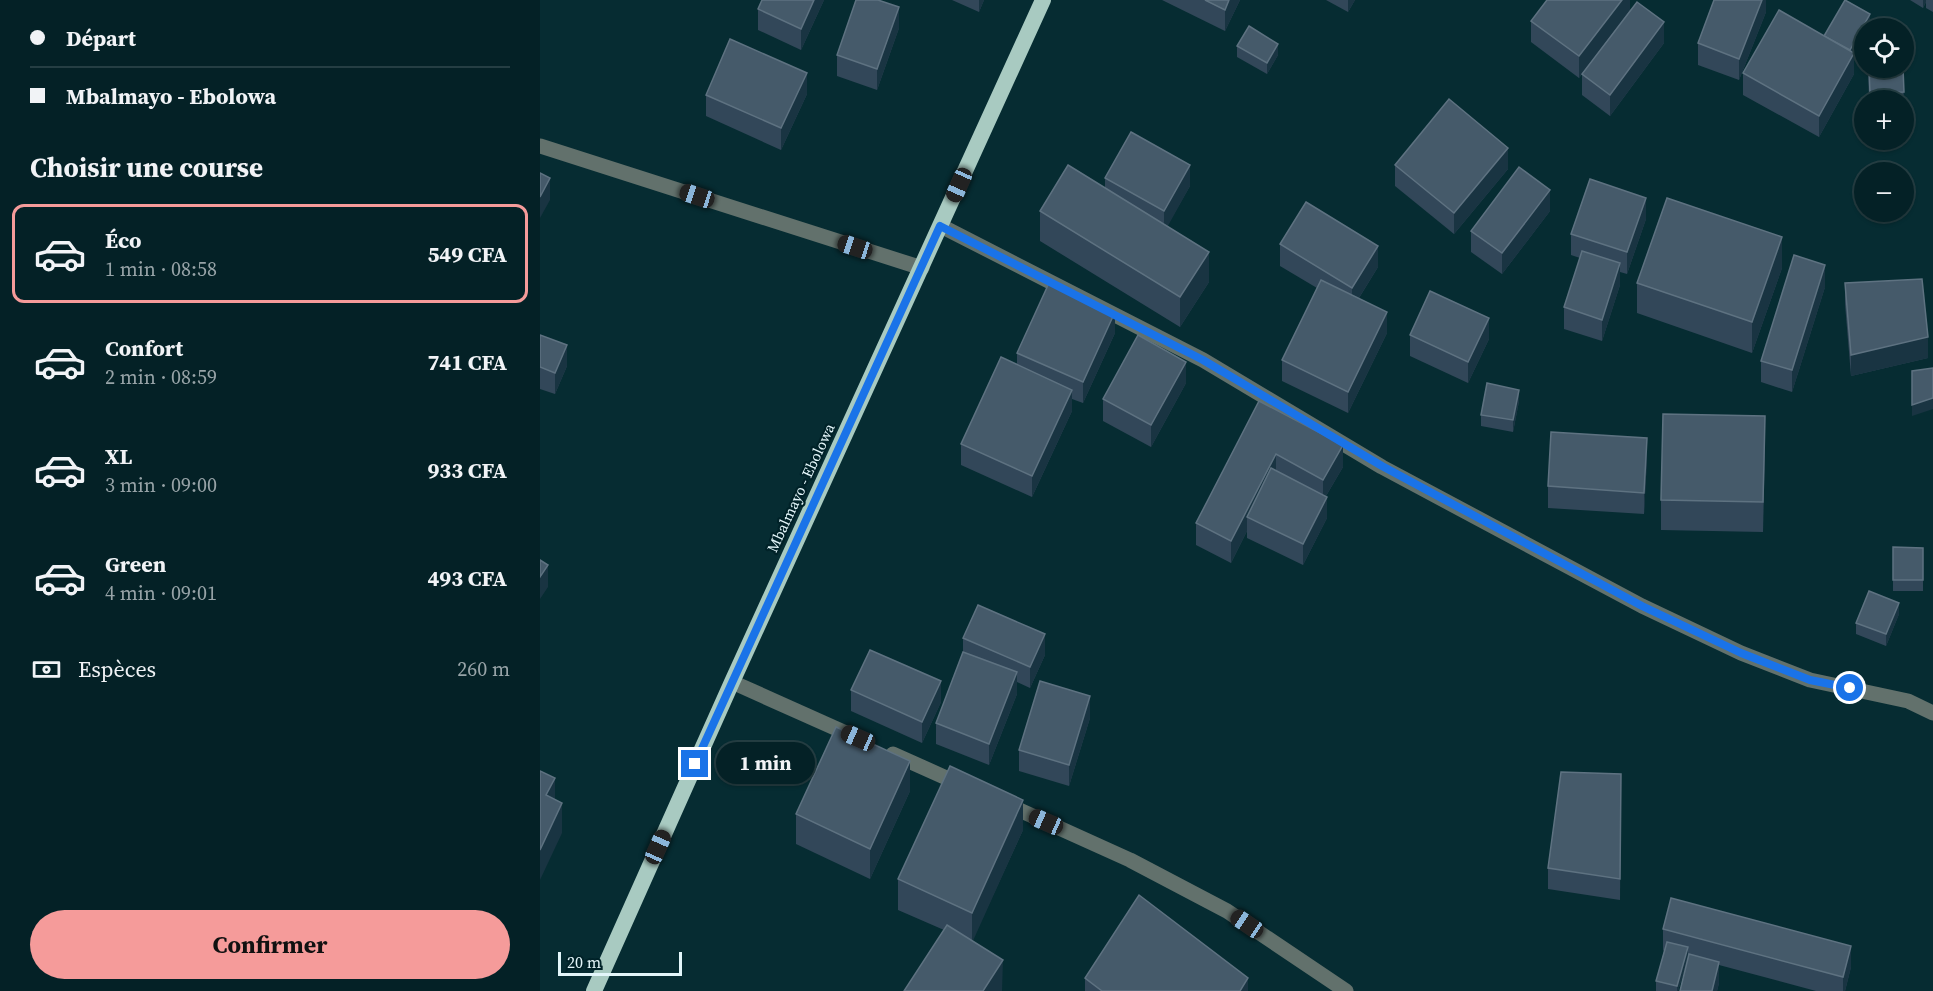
<!DOCTYPE html>
<html lang="fr">
<meta charset="utf-8">
<style>
:root{--surface:#042126;--page:#122e32;--text:#f1f3f6;--muted:#97a3a7;--line:#253e43;--accent:#f59b9a}
body{margin:0;font-family:"Source Serif 4",serif;background:var(--page);color:var(--text);height:100vh;display:flex;flex-direction:column;font-size:22px;white-space:nowrap}
*{box-sizing:border-box;margin:0}
p{font-size:20px;color:var(--muted)}
.icon{flex:none;width:33px;height:33px;fill:none;stroke:currentColor;stroke-width:2;stroke-linecap:round;stroke-linejoin:round}
.map{position:relative;flex:1;overflow:hidden}
.panel{display:flex;flex-direction:column;background:var(--surface);width:540px}
.panel>*{flex:none}
.top-card{display:grid;align-content:center;height:132px;padding:0 30px;background:var(--surface)}
.fabs{position:absolute;left:1314px;top:18px;display:grid;gap:12px}
.fabs a{display:grid;place-items:center;width:60px;height:60px;border-radius:50%;background:var(--surface);box-shadow:0 2px 4px #0004,0 0 0 2px var(--line);font-size:30px}
.scale{position:absolute;left:18px;bottom:15px;width:124px;box-sizing:border-box;padding-left:6px;border:3px solid #e3f6fa;border-top:0;font-size:16px;line-height:21px;white-space:nowrap;color:#e3f6fa;-webkit-text-stroke:4px #002228;paint-order:stroke}
.end{position:absolute;width:27px;height:27px;margin:-14px;border:8px solid #1a73e8;background:#fff;box-shadow:0 0 0 3px #fff}
.from{border-radius:50%}
.bubble{position:absolute;height:42px;border-radius:21px;background:var(--surface);box-shadow:0 2px 4px #0004,0 0 0 2px var(--line);font-size:20px;font-weight:700;line-height:42px;text-align:center}
.car{position:absolute;width:18px;height:36px;margin:-18px -9px;border-radius:8px;box-shadow:0 0 4px 2px #0007;background:linear-gradient(#222 24%,#8ab4d8 0 40%,#222 0 76%,#8ab4d8 0 86%,#222 0)}
.top-card b{display:flex;align-items:center;gap:21px;height:57px;font-size:22px}
.top-card b+b{border-top:2px solid var(--line)}
.top-card i{width:15px;height:15px;background:var(--text)}
ul{padding:0;list-style:none}
li{display:flex;align-items:center;gap:18px;height:99px;margin:0 12px 9px;padding:0 18px;border:3px solid transparent;border-radius:12px}
li div{flex:1}
li b{display:block;font-size:22px}
li em{font-style:normal;font-weight:700}
li.current{border-color:var(--accent)}
li>.icon{width:54px;height:54px;stroke-width:1.5}
h2{padding:0 30px;font-size:27px;line-height:72px}
.pay{display:flex;align-items:center;gap:15px;height:66px;padding:0 30px;font-size:22px}
.pay p{margin-inline-start:auto}
.primary-button{display:flex;gap:12px;margin-top:auto;padding:12px 30px}
.primary-button a{flex:1;height:69px;border-radius:36px;background:var(--accent);color:#111;font-size:24px;font-weight:700;line-height:69px;text-align:center}
main{display:flex;flex:1;min-height:0}
.map>svg:first-child{display:block}
</style>
<main>
<section class="panel">
<div class="top-card">
<b><i class="from"></i>Départ</b>
<b><i></i>Mbalmayo - Ebolowa</b>
</div>
<h2>Choisir une course</h2>
<ul>
<li class="current"><svg class="icon" aria-label="car" viewBox="0 0 24 24"><path d="M5 17H2v-5l4-1 3-4h7l3 4 3 1v5h-3M9 17h6M6 11h13"/><circle cx="7" cy="17" r="2"/><circle cx="17" cy="17" r="2"/></svg><div><b>Éco</b><p>1 min · 08:58</p></div><em>549 CFA</em></li>
<li><svg class="icon" aria-label="car" viewBox="0 0 24 24"><path d="M5 17H2v-5l4-1 3-4h7l3 4 3 1v5h-3M9 17h6M6 11h13"/><circle cx="7" cy="17" r="2"/><circle cx="17" cy="17" r="2"/></svg><div><b>Confort</b><p>2 min · 08:59</p></div><em>741 CFA</em></li>
<li><svg class="icon" aria-label="car" viewBox="0 0 24 24"><path d="M5 17H2v-5l4-1 3-4h7l3 4 3 1v5h-3M9 17h6M6 11h13"/><circle cx="7" cy="17" r="2"/><circle cx="17" cy="17" r="2"/></svg><div><b>XL</b><p>3 min · 09:00</p></div><em>933 CFA</em></li>
<li><svg class="icon" aria-label="car" viewBox="0 0 24 24"><path d="M5 17H2v-5l4-1 3-4h7l3 4 3 1v5h-3M9 17h6M6 11h13"/><circle cx="7" cy="17" r="2"/><circle cx="17" cy="17" r="2"/></svg><div><b>Green</b><p>4 min · 09:01</p></div><em>493 CFA</em></li>
</ul>
<div class="pay"><svg class="icon" aria-label="cash" viewBox="0 0 24 24"><path d="M3 7h18v10H3z"/><circle cx="12" cy="12" r="2"/></svg>Espèces<p>260 m</p></div>
<div class="primary-button"><a>Confirmer</a></div>
</section>
<div class="map">
<svg width="1393" height="991" viewBox="0 0 1393 991">
<rect width="100%" height="100%" fill="#062c32"/>
<g fill="none" stroke-linecap="round" stroke-linejoin="round">
<!-- minor -->
<g stroke="#62716c" stroke-width="15">
<polyline points="0,146 382,268"/>
<polyline points="401,226 663,360 842,467 1102,606 1201,653 1270,680 1368,701 1393,713"/>
<polyline points="192,682 315,737"/>
<polyline points="353,754 422,785"/>
<polyline points="466,804 590,860 687,911 806,991"/>
</g>
<!-- trunk -->
<polyline stroke="#a8cac1" stroke-width="16" points="54,991 192,682 503,0"/>
</g>
<!-- wall -->
<g fill="#324759">
<polygon points="284,0 261,50 218,30 218,9"/>
<polygon points="412,0 444,0 439,12"/>
<polygon points="622,0 700,0 685,31"/>
<polygon points="786,0 815,0 808,12"/>
<polygon points="1090,0 1090,10 1124,43 1070,116 1042,95 1042,74 1085,18 1039,78 991,42 991,21"/>
<polygon points="1226,0 1226,12 1199,80 1158,65 1158,43"/>
<polygon points="1370,0 1393,0 1393,12 1386,8 1386,2 1383,8"/>
<polygon points="359,28 337,90 297,76 297,55"/>
<polygon points="1324,28 1324,36 1314,53 1314,74 1279,137 1203,95 1203,73 1284,36"/>
<polygon points="697,46 738,55 727,74 697,57"/>
<polygon points="1328,68 1363,68 1364,113 1364,100 1329,100"/>
<polygon points="267,94 241,150 166,116 166,95"/>
<polygon points="855,165 968,169 914,234 855,186"/>
<polygon points="565,178 650,186 627,226 669,282 640,327 500,241 500,211 565,188"/>
<polygon points="1010,211 962,274 931,252 931,231"/>
<polygon points="1106,219 1087,274 1080,272 1080,285 1062,341 1024,329 1024,307 1040,258 1031,255 1031,234"/>
<polygon points="740,244 838,267 819,298 847,333 808,413 742,381 742,360 777,288 740,266"/>
<polygon points="1242,268 1212,353 1097,313 1097,283"/>
<polygon points="1305,283 1388,358 1311,376 1305,304"/>
<polygon points="1285,287 1252,392 1221,382 1221,361"/>
<polygon points="575,333 543,403 532,399 532,411 492,497 421,465 421,444 477,365 477,353"/>
<polygon points="0,335 27,366 15,394 0,389"/>
<polygon points="870,335 949,339 928,383 870,356"/>
<polygon points="646,383 611,447 563,421 563,399"/>
<polygon points="719,401 803,467 786,496 787,518 763,565 707,538 707,531 691,563 656,545 656,523"/>
<polygon points="979,401 973,432 941,426 941,415"/>
<polygon points="1225,447 1223,532 1121,530 1121,500"/>
<polygon points="1107,459 1104,514 1008,508 1008,486"/>
<polygon points="1353,547 1383,548 1383,591 1353,591"/>
<polygon points="1359,614 1346,646 1316,634 1316,623"/>
<polygon points="423,638 505,655 490,688 477,682 477,694 449,765 396,744 396,723 423,652"/>
<polygon points="311,690 401,702 382,743 311,711"/>
<polygon points="550,718 529,786 479,771 479,750"/>
<polygon points="1081,774 1080,900 1008,889 1008,868"/>
<polygon points="370,791 330,879 256,844 256,814"/>
<polygon points="483,830 432,941 462,991 364,991 404,930 358,910 358,879"/>
<polygon points="1123,929 1311,967 1305,991 1276,991 1179,965 1179,983 1177,991 1140,991 1148,957 1138,991 1116,991 1116,981 1124,951 1123,950"/>
<polygon points="545,978 708,991 545,991"/>
</g>
<!-- shaded-wall -->
<g fill="#193442">
<polygon points="274,0 284,0 261,50 261,29"/>
<polygon points="439,0 444,0 439,12"/>
<polygon points="689,0 700,0 685,31 685,10"/>
<polygon points="808,0 815,0 808,12"/>
<polygon points="1082,0 1090,0 1090,10 1039,78 1039,56"/>
<polygon points="1222,0 1226,0 1226,12 1199,80 1199,59"/>
<polygon points="1383,0 1386,0 1386,2 1383,8"/>
<polygon points="359,7 359,28 337,90 337,69"/>
<polygon points="1330,14 1330,26 1328,28 1324,28 1324,36 1314,53 1314,74 1279,137 1279,116 1307,56"/>
<polygon points="1124,22 1124,43 1070,116 1070,95"/>
<polygon points="738,44 738,55 727,74 727,63"/>
<polygon points="267,73 267,94 241,150 241,128"/>
<polygon points="968,148 968,169 914,234 914,213"/>
<polygon points="650,165 650,186 624,233 624,211"/>
<polygon points="10,178 10,200 0,218 0,197"/>
<polygon points="1010,190 1010,211 962,274 962,253"/>
<polygon points="1106,198 1106,219 1087,274 1087,252"/>
<polygon points="1242,237 1242,268 1212,353 1212,322"/>
<polygon points="838,246 838,267 812,309 812,288"/>
<polygon points="669,252 669,282 640,327 640,297"/>
<polygon points="1080,263 1080,285 1062,341 1062,320"/>
<polygon points="1285,265 1285,287 1252,392 1252,370"/>
<polygon points="575,312 575,333 543,403 543,382"/>
<polygon points="847,312 847,333 808,413 808,392"/>
<polygon points="949,318 949,339 928,383 928,362"/>
<polygon points="1388,337 1388,358 1311,376 1311,355"/>
<polygon points="27,345 27,366 15,394 15,373"/>
<polygon points="646,362 646,383 611,447 611,425"/>
<polygon points="532,390 532,411 492,497 492,476"/>
<polygon points="979,390 979,401 973,432 973,420"/>
<polygon points="1393,398 1393,409 1372,416 1372,405"/>
<polygon points="1107,438 1107,459 1104,514 1104,493"/>
<polygon points="803,445 803,467 783,501 783,480"/>
<polygon points="736,454 736,475 707,517 707,531 691,563 691,541"/>
<polygon points="787,497 787,518 763,565 763,544"/>
<polygon points="8,565 8,587 0,599 0,577"/>
<polygon points="1359,603 1359,614 1346,646 1346,634"/>
<polygon points="505,634 505,655 490,688 490,667"/>
<polygon points="477,672 477,694 449,765 449,744"/>
<polygon points="401,681 401,702 382,743 382,722"/>
<polygon points="550,696 550,718 529,786 529,765"/>
<polygon points="370,761 370,791 330,879 330,849"/>
<polygon points="15,778 15,808 6,795"/>
<polygon points="483,800 483,830 432,943 432,913"/>
<polygon points="22,803 22,833 0,880 0,850"/>
<polygon points="1311,946 1311,967 1305,991 1303,991 1303,977"/>
<polygon points="1148,947 1148,958 1138,991 1137,991 1137,986"/>
<polygon points="463,960 462,991 443,991"/>
<polygon points="1179,962 1179,983 1177,991 1172,991"/>
<polygon points="708,978 708,991 700,991"/>
</g>
<!-- building -->
<g fill="#455a6a" stroke="#5e7281" stroke-width="1.5">
<polygon points="222,0 274,0 261,29 218,9"/>
<polygon points="316,0 338,0 359,7 337,69 297,55"/>
<polygon points="665,0 689,0 685,10"/>
<polygon points="1007,0 1082,0 1039,56 991,21"/>
<polygon points="1174,0 1222,0 1199,59 1158,43"/>
<polygon points="1305,0 1330,14 1310,50 1284,36"/>
<polygon points="1097,2 1124,22 1070,95 1042,74"/>
<polygon points="1239,10 1314,53 1279,116 1203,73"/>
<polygon points="1328,23 1361,23 1362,28 1328,28"/>
<polygon points="709,26 738,44 727,63 697,46"/>
<polygon points="190,39 267,73 241,128 166,95"/>
<polygon points="1329,68 1363,68 1364,92 1330,93"/>
<polygon points="909,99 968,148 914,213 855,165"/>
<polygon points="591,132 650,165 624,211 565,178"/>
<polygon points="528,165 669,252 640,297 500,211"/>
<polygon points="979,167 1010,190 962,253 931,231"/>
<polygon points="0,173 10,178 0,197"/>
<polygon points="1050,179 1106,198 1087,252 1031,234"/>
<polygon points="1127,198 1242,237 1212,322 1097,283"/>
<polygon points="766,202 838,246 812,288 740,244"/>
<polygon points="1042,251 1080,263 1062,320 1024,307"/>
<polygon points="1254,255 1285,265 1252,370 1221,361"/>
<polygon points="1382,279 1388,337 1311,355 1305,283"/>
<polygon points="781,280 847,312 808,392 742,360"/>
<polygon points="509,283 575,312 543,382 477,353"/>
<polygon points="890,291 949,318 928,362 870,335"/>
<polygon points="0,335 27,345 15,373 0,367"/>
<polygon points="598,335 646,362 611,425 563,399"/>
<polygon points="461,357 532,390 492,476 421,444"/>
<polygon points="1393,368 1393,398 1372,405 1372,371"/>
<polygon points="947,383 979,390 973,420 941,415"/>
<polygon points="719,401 803,445 783,480 736,454 691,541 656,523"/>
<polygon points="1123,414 1225,416 1223,502 1121,500"/>
<polygon points="1011,432 1107,438 1104,493 1008,486"/>
<polygon points="731,468 787,497 763,544 707,517"/>
<polygon points="1353,547 1383,548 1383,580 1353,580"/>
<polygon points="0,560 8,565 0,577"/>
<polygon points="1329,591 1359,603 1346,634 1316,623"/>
<polygon points="438,605 505,634 490,667 423,638"/>
<polygon points="330,650 401,681 382,722 311,690"/>
<polygon points="423,652 477,672 449,744 396,723"/>
<polygon points="500,681 550,696 529,765 479,750"/>
<polygon points="296,727 370,761 330,849 256,814"/>
<polygon points="410,766 483,800 432,913 358,879"/>
<polygon points="0,771 15,778 6,795 22,803 0,850"/>
<polygon points="1021,772 1081,774 1080,879 1008,868"/>
<polygon points="599,895 708,978 700,991 562,991 545,978"/>
<polygon points="1131,898 1311,946 1303,977 1123,929"/>
<polygon points="407,925 463,960 443,991 364,991"/>
<polygon points="1127,942 1148,947 1137,986 1116,981"/>
<polygon points="1149,954 1179,962 1172,991 1140,991"/>
</g>
<g fill="none" stroke-linecap="round" stroke-linejoin="round">
<!-- route -->
<polyline stroke="#1a73e8" stroke-width="8" points="155,764 400,226 663,360 842,466 1102,606 1201,653 1270,680 1310,688"/>
</g>
<g text-anchor="middle" stroke-width="4.5" stroke-linejoin="round" paint-order="stroke">
<!-- street labels -->
<g font-size="15" fill="#e3f6fa" stroke="#002228">
<text transform="translate(261 488) rotate(-65)" y="5">Mbalmayo - Ebolowa</text>
</g>
</g>
</svg>
<div class="fabs">
<a><svg class="icon" aria-label="locate" viewBox="0 0 24 24"><circle cx="12" cy="12" r="6"/><path d="M12 2v4M12 18v4M2 12h4M18 12h4"/></svg></a>
<a>+</a>
<a>−</a>
</div>
<div class="scale">20 m</div>
<i class="end from" style="left:1310px;top:688px"></i>
<i class="end" style="left:155px;top:764px"></i>
<div class="bubble" style="left:176px;top:742px;width:99px">1 min</div>
<i class="car" style="left:419px;top:185px;rotate:204deg"></i>
<i class="car" style="left:157px;top:196px;rotate:288deg"></i>
<i class="car" style="left:315px;top:247px;rotate:288deg"></i>
<i class="car" style="left:318px;top:738px;rotate:294deg"></i>
<i class="car" style="left:506px;top:822px;rotate:294deg"></i>
<i class="car" style="left:118px;top:847px;rotate:24deg"></i>
<i class="car" style="left:707px;top:924px;rotate:304deg"></i>
</div>
</main>
